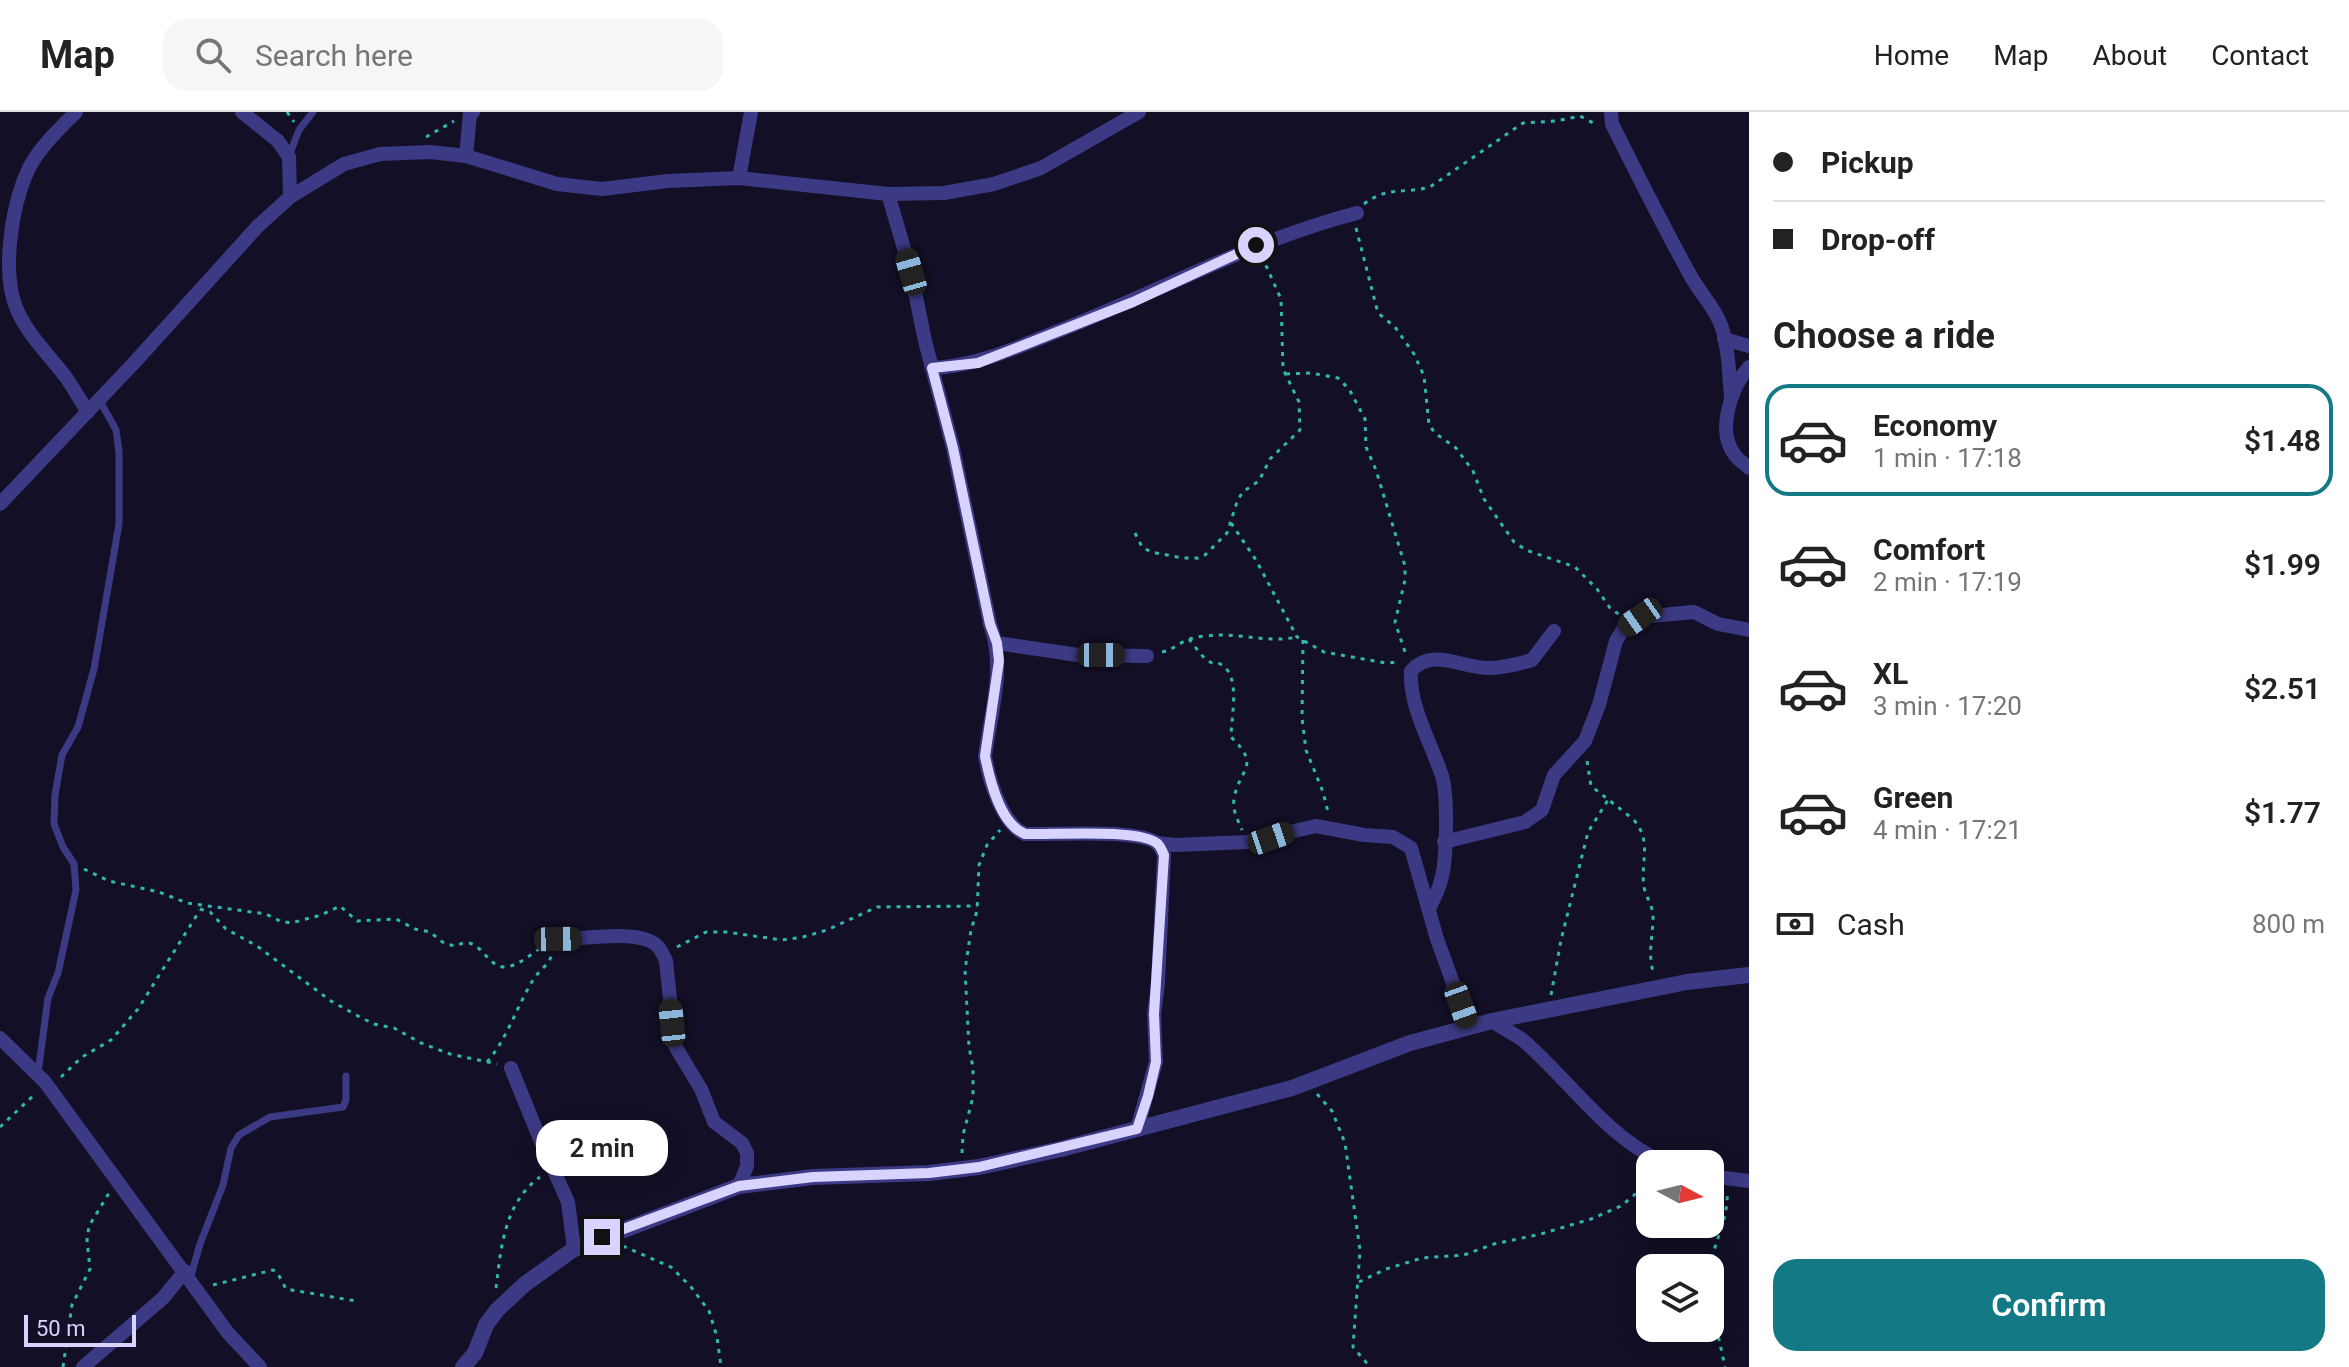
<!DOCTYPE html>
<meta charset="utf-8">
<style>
:root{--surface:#fff;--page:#f6f6f6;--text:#222;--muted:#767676;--line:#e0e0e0;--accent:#137a85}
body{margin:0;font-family:Roboto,sans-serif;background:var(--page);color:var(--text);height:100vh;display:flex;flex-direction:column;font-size:30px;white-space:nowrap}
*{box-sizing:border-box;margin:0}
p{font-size:26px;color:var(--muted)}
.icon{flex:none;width:44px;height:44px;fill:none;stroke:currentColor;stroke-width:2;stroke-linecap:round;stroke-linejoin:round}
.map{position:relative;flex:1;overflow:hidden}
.panel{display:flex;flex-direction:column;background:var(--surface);width:600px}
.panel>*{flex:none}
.guide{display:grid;align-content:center;height:176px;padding:0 24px;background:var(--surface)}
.needle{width:52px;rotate:97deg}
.buttons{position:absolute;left:1636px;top:1038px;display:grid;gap:16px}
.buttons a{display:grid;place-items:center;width:88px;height:88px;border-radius:16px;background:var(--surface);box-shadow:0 4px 20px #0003;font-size:40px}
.scale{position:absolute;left:24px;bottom:20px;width:112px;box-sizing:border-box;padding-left:8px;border:4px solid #d9d4ff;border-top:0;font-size:22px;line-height:28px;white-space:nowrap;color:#d9d4ff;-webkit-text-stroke:6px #130f26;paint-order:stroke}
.end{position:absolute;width:36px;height:36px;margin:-18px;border:10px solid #d9d4ff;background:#111;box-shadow:0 0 0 4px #111}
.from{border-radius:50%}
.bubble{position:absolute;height:56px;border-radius:24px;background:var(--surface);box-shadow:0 4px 20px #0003;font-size:26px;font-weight:600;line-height:56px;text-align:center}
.car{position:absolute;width:24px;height:48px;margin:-24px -12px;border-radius:10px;box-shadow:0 0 6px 2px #0007;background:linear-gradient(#222 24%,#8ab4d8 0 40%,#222 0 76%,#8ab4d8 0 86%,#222 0)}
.guide b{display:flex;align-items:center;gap:28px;height:76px;font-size:30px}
.guide b+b{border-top:2px solid var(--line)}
.guide i{width:20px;height:20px;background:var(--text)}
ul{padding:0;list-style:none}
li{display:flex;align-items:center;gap:24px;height:112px;margin:0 16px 12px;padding:0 8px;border:4px solid transparent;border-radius:24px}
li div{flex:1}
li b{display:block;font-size:30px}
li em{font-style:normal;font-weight:600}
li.selected{border-color:var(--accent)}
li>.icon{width:72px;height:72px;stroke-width:1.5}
h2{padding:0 24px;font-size:36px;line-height:96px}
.pay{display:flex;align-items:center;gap:20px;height:88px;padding:0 24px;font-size:30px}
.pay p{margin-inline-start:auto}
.action{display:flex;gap:16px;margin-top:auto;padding:16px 24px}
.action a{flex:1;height:92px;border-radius:24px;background:var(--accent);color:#fff;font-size:32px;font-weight:600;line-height:92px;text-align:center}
header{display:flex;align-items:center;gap:48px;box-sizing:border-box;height:112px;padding:0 40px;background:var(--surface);border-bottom:2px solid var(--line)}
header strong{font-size:38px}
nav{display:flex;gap:44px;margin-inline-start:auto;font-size:28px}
.search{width:560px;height:72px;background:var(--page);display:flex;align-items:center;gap:20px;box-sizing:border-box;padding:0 28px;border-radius:24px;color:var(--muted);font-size:30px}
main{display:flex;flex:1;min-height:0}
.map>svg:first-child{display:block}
</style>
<header>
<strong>Map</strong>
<div class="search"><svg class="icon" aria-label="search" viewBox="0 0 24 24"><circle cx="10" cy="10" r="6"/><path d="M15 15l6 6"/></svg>Search here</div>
<nav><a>Home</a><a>Map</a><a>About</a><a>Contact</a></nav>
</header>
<main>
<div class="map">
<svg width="1749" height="1255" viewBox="0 0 1749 1255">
<rect width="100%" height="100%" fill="#130f26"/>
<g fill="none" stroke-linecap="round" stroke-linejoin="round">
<!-- path -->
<g stroke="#2fb8b0" stroke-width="3" stroke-dasharray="4 6" stroke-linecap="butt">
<polyline points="287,0 294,10"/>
<polyline points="426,25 454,9"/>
<path d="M 1364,92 C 1387,74 1404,82 1430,75 L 1523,11 L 1556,9 L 1580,4 L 1597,13"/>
<polyline points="1356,116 1378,201 1395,215 1414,242 1424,264 1429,313 1435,321 1456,336 1473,359 1484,387 1514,430 1526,438 1575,455 1597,477 1610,496 1620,503"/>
<polyline points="1286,262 1311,261 1338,266 1349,277 1365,307 1366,335 1376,358 1405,454 1405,468 1395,510 1406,543"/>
<polyline points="1231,411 1256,448 1297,525 1324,540 1386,551 1400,550"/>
<polyline points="1135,421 1142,435 1151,440 1183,446 1198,446 1205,443 1227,421 1238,387 1244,379 1259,369 1270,347 1300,318 1299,290 1283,257 1281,187 1263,147"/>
<path d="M 1189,527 C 1195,534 1202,546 1210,550 C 1218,554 1214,548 1222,553 C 1241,565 1231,606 1231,625 C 1262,655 1239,656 1234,687 C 1232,698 1238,708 1242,718"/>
<polyline points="1303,528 1302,606 1306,638 1323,680 1328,700"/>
<path d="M 1162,540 C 1173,538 1180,530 1190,527 C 1197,524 1208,524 1216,523 C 1245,522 1269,531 1297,525"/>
<path d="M 1587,649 L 1591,674 L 1633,707 C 1653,729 1640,750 1644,775 C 1646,786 1653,793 1653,805 C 1653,824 1647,844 1654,862"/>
<path d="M 84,757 L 109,769 L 159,780 L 187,791 L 266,802 L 280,809 L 291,811 L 321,803 L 340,794 L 357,809 L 396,807 L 415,817 L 430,820 L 445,832 L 456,834 C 480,820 486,857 506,855 C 521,853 534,839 547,832"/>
<polyline points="200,797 210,800 226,817 257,834 331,889 358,904 374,912 394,916 421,931 450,942 497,952"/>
<polyline points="677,835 706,820 726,820 782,828 803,825 827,818 877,795 977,794"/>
<polyline points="1551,883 1561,828 1588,720 1608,688"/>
<path d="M 487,950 C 507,927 517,894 533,868 C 540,857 551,852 553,838"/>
<polyline points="61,965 82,945 111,928 138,897 200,798"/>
<polyline points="1317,982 1332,999 1345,1031 1360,1138 1353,1235 1370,1255"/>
<polyline points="0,1015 35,982"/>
<polyline points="962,1041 963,1023 973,985 973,956 969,935 965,858 971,818 977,799 979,753 987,733 1000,718"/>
<polyline points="623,1134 671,1155 691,1175 709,1199 717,1225 721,1255"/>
<path d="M 1710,1156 C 1714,1129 1729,1107 1727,1079"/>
<polyline points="1359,1170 1386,1157 1422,1146 1464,1143 1494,1132 1541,1122 1591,1107 1621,1094 1650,1070"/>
<polyline points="213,1173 273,1158 277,1160 286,1177 356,1189"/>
<path d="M 496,1176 C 501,1136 504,1091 540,1065"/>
<polyline points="1710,1186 1725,1255"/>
<polyline points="63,1255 72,1193 90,1157 87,1128 89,1114 109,1081"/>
</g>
<!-- service -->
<g stroke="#3d3a85" stroke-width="7">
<polyline points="289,44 299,18 313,0"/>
<polyline points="38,961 48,886 58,861 76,778 74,752 63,735 54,712 55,683 62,643 78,615 94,557 119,412 119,340 116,318 100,289"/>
<polyline points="190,1167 200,1132 223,1073 231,1036 239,1023 270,1005 343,995 346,988 346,964"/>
</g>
<!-- minor -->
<g stroke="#3d3a85" stroke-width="14">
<path d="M 76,0 C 60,16 39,36 29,56 C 12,92 0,163 18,200 C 29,224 49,243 65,264 C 73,275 80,288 88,300"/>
<polyline points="242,0 278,29 289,45 290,85"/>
<path d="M 1611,0 L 1612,12 C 1637,62 1662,112 1689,161 C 1698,179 1714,194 1721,213 C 1729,237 1729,262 1731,286"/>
<polyline points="466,44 470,1 473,0"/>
<polyline points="739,66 751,0"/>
<path d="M 888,82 L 911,160 L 925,229 L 953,336 L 990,512 C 1006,556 991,598 985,644 C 989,668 1002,712 1025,722 C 1050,723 1141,716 1158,732 C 1161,735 1162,739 1164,743 L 1158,871 L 1154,902 L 1156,950 L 1137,1017"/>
<polyline points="1724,227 1749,234"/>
<path d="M 1749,255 C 1731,275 1716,320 1735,343 C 1738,348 1745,352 1749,356"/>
<path d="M 932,256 C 978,254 1018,235 1061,218 C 1160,179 1253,128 1357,101"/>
<polyline points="0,392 133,252 258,114 290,85 344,52 380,42 430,40 466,44 557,72 602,77 668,69 739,66 888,82 944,81 994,72 1041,56 1139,0"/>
<polyline points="997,531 1078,543 1147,544"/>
<polyline points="1444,730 1525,710 1542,698 1554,663 1585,629 1599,593 1616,529 1624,516 1640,505 1694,500 1718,512 1749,518"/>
<polyline points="1157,731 1175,733 1247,730 1316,714 1364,723 1393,725 1411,736 1437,827 1469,915"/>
<path d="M 1429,797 C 1433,788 1439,778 1441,768 C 1447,749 1448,683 1442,664 C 1431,630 1409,595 1411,559 C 1432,535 1462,556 1488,556 C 1503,556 1518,552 1532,548 L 1554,519"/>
<path d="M 558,827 C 583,827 628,819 650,829 C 659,833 662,840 666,849 L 675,934 L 701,977 L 714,1010 L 742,1031 L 747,1041 L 747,1054 L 739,1074"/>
<path d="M 1492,909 C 1502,916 1515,922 1524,929 C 1572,971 1606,1025 1666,1052"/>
<polyline points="0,926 45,970 228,1221 260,1255"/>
<polyline points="511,956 542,1032 568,1090 574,1137"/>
<polyline points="1710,1064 1749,1069"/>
<polyline points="83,1255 163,1186 185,1159"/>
</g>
<!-- tertiary -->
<polyline stroke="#3d3a85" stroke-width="16" points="463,1255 475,1241 486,1213 497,1198 525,1172 574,1137 739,1074 813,1065 929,1061 979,1055 1061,1037 1292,976 1410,931 1492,909 1687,870 1749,863"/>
</g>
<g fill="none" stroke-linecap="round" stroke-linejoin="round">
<!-- route -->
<path stroke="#d9d4ff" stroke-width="10" d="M 602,1125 L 739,1074 L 813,1065 L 929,1061 L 979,1055 L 1137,1017 L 1148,984 L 1156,950 L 1154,902 L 1164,743 C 1162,739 1161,735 1158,732 C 1141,716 1050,723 1025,722 C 1000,712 990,669 985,644 L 999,549 L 997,531 L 990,512 L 953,336 L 932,256 L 978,251 L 1133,190 L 1256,133"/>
</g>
</svg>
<div class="buttons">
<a><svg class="needle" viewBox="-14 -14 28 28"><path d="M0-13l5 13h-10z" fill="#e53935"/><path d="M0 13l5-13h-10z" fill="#767676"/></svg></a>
<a><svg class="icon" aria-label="layers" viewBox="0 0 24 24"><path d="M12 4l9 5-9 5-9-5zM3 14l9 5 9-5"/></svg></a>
</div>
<div class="scale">50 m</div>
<i class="end from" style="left:1256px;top:133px"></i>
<i class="end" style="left:602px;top:1125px"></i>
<div class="bubble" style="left:536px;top:1008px;width:132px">2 min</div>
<i class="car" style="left:911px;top:160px;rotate:344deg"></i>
<i class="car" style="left:1640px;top:505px;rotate:235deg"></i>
<i class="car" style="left:1101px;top:543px;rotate:90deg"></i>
<i class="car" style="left:1271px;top:726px;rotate:71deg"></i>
<i class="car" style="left:558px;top:827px;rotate:89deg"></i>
<i class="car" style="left:1461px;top:893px;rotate:160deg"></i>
<i class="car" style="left:672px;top:911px;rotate:354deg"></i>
</div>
<section class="panel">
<div class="guide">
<b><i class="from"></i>Pickup</b>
<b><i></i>Drop-off</b>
</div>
<h2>Choose a ride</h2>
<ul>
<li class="selected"><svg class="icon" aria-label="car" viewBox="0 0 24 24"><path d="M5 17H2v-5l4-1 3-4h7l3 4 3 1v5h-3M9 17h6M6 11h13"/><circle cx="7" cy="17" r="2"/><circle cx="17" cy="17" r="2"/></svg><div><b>Economy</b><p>1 min · 17:18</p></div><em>$1.48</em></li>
<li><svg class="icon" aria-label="car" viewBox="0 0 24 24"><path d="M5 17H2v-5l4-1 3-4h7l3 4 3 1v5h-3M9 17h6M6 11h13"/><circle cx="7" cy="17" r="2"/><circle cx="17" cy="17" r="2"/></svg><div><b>Comfort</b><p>2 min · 17:19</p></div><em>$1.99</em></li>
<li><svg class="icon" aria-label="car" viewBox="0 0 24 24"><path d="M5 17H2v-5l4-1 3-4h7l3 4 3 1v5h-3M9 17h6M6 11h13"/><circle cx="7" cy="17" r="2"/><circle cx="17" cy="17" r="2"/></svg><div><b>XL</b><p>3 min · 17:20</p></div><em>$2.51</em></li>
<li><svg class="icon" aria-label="car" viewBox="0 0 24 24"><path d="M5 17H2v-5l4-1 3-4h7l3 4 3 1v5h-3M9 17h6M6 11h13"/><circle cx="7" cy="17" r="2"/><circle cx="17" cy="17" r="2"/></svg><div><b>Green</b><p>4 min · 17:21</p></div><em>$1.77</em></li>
</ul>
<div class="pay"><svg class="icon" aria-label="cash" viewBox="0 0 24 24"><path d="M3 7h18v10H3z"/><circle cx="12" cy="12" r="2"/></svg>Cash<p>800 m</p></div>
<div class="action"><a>Confirm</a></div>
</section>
</main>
